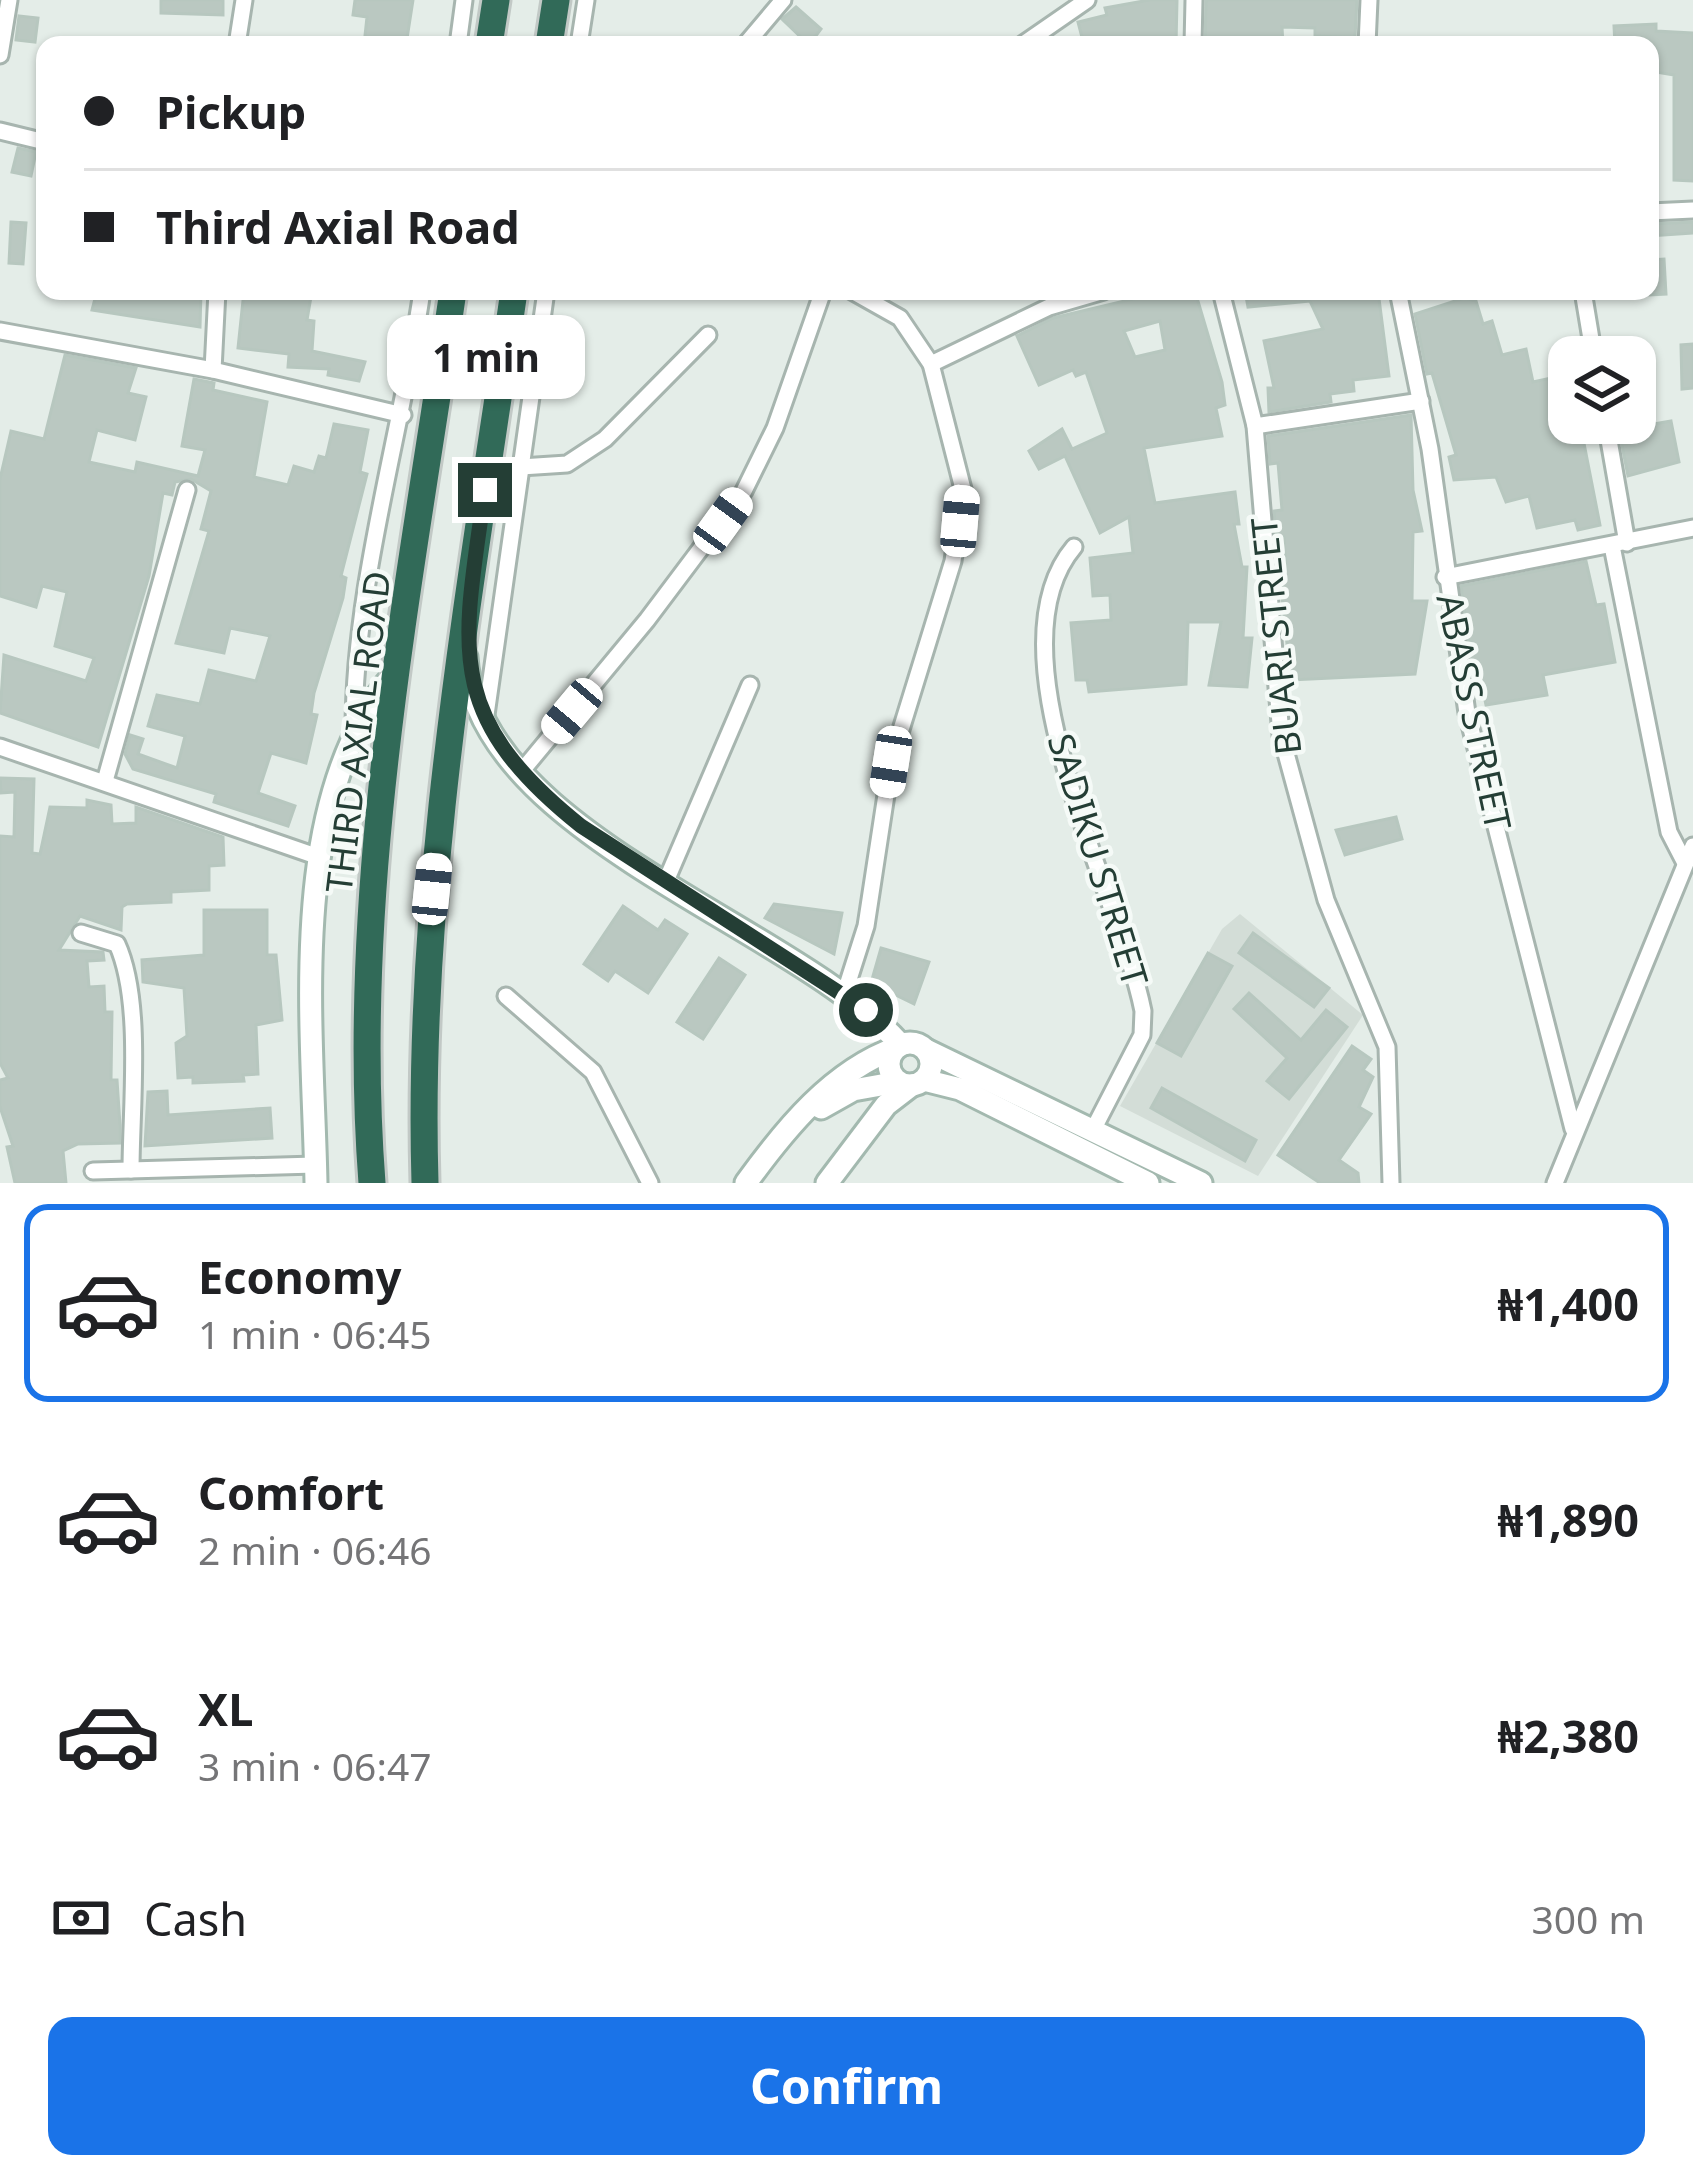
<!DOCTYPE html>
<meta charset="utf-8">
<style>
:root{--surface:#fff;--page:#f2f2f2;--text:#202124;--muted:#757577;--line:#e0e0e0;--accent:#1a73e8}
body{margin:0;font-family:"Noto Sans",sans-serif;background:var(--page);color:var(--text);height:100vh;display:flex;flex-direction:column;font-size:45px;white-space:nowrap}
*{box-sizing:border-box;margin:0}
p{font-size:39px;color:var(--muted)}
.icon{flex:none;width:66px;height:66px;fill:none;stroke:currentColor;stroke-width:2;stroke-linecap:round;stroke-linejoin:round}
.map{position:relative;height:1183px;overflow:hidden}
.drawer{display:flex;flex-direction:column;background:var(--surface);flex:1}
.drawer>*{flex:none}
.top-card{position:absolute;left:36px;top:36px;width:1623px;height:264px;border-radius:24px;box-shadow:0 3px 9px #0004;display:grid;align-content:center;height:264px;padding:0 48px;background:var(--surface)}
.controls{position:absolute;left:1548px;top:336px;display:grid;gap:24px}
.controls a{display:grid;place-items:center;width:108px;height:108px;border-radius:24px;background:var(--surface);box-shadow:0 3px 9px #0004;font-size:60px}
.end{position:absolute;width:54px;height:54px;margin:-27px;border:15px solid #243e35;background:#fff;box-shadow:0 0 0 6px #fff}
.from{border-radius:50%}
.bubble{position:absolute;height:84px;border-radius:24px;background:var(--surface);box-shadow:0 3px 9px #0004;font-size:39px;font-weight:700;line-height:84px;text-align:center}
.car{position:absolute;width:36px;height:72px;margin:-36px -18px;border-radius:15px;box-shadow:0 0 9px 3px #0007;background:linear-gradient(#fff 24%,#345 0 40%,#fff 0 76%,#345 0 86%,#fff 0)}
.top-card b{display:flex;align-items:center;gap:42px;height:114px;font-size:45px}
.top-card b+b{border-top:3px solid var(--line)}
.top-card i{width:30px;height:30px;background:var(--text)}
ul{padding:21px 0 0;list-style:none}
li{display:flex;align-items:center;gap:36px;height:198px;margin:0 24px 18px;padding:0 24px;border:6px solid transparent;border-radius:24px}
li div{flex:1}
li b{display:block;font-size:45px}
li em{font-style:normal;font-weight:700}
li.active{border-color:var(--accent)}
li>.icon{width:108px;height:108px;stroke-width:1.5}
.pay{display:flex;align-items:center;gap:30px;height:132px;padding:0 48px;font-size:45px}
.pay p{margin-inline-start:auto}
.primary-button{display:flex;gap:24px;margin-top:auto;padding:24px 48px}
.primary-button a{flex:1;height:138px;border-radius:24px;background:var(--accent);color:#fff;font-size:48px;font-weight:700;line-height:138px;text-align:center}
.map>svg:first-child{display:block}
</style>
<div class="map">
<svg width="1693" height="1183" viewBox="0 0 1693 1183">
<rect width="100%" height="100%" fill="#e4ede8"/>
<!-- built -->
<polygon fill="#d3ddd7" points="1240,914 1363,1015 1258,1176 1120,1106 1222,929"/>
<!-- building -->
<g fill="#bac8c1" stroke="#b7c7bf" stroke-width="3" fill-rule="evenodd">
<polygon points="161,0 223,0 223,15 161,13"/>
<polygon points="355,0 413,0 406,45 364,45 367,17 353,15"/>
<polygon points="1149,0 1177,0 1176,45 1084,45 1078,22 1107,15 1105,8"/>
<polygon points="1206,0 1357,0 1355,38 1315,36 1315,28 1282,27 1283,45 1205,45"/>
<polygon points="796,7 821,29 809,45 782,19"/>
<polygon points="19,16 38,18 35,42 16,40"/>
<polygon points="1656,24 1656,31 1693,33 1693,181 1674,180 1674,75 1650,71 1650,45 1615,45 1614,26"/>
<polygon points="18,148 36,152 31,176 12,172"/>
<polygon points="11,222 26,223 23,264 9,263"/>
<polygon points="1693,222 1693,233 1650,236 1650,224"/>
<polygon points="1664,259 1666,294 1650,295 1650,260"/>
<polygon points="97,291 201,291 200,327 92,310"/>
<polygon points="244,291 312,291 307,320 314,321 312,351 365,362 359,381 328,375 329,369 288,367 289,354 238,348"/>
<path d="M 1139,291 L 1195,291 L 1222,382 L 1225,405 L 1216,408 L 1222,436 L 1144,448 L 1155,503 L 1235,492 L 1239,524 L 1234,524 L 1242,567 L 1247,567 L 1243,638 L 1252,638 L 1247,687 L 1209,685 L 1221,622 L 1188,622 L 1186,684 L 1089,692 L 1087,680 L 1076,680 L 1071,623 L 1111,620 L 1110,595 L 1093,596 L 1090,558 L 1133,553 L 1129,517 L 1100,533 L 1065,456 L 1039,469 L 1029,451 L 1062,429 L 1072,449 L 1107,433 L 1086,372 L 1076,376 L 1073,370 L 1039,385 L 1017,336 L 1053,318 L 1133,299 L 1131,293 ZM 1160,321 L 1165,350 L 1135,357 L 1124,331 Z"/>
<polygon points="1245,291 1378,291 1389,376 1353,380 1354,391 1330,394 1331,402 1269,412 1268,388 1274,388 1264,341 1323,329 1310,301 1248,307"/>
<polygon points="1464,298 1476,301 1483,324 1492,321 1502,355 1526,349 1533,382 1569,374 1569,423 1580,423 1600,525 1578,530 1575,520 1537,528 1529,496 1506,502 1496,477 1454,480 1449,457 1456,455 1432,373 1427,374 1415,314"/>
<polygon points="1693,344 1693,388 1682,389 1681,345"/>
<polygon points="65,355 136,368 128,393 146,397 135,440 97,430 89,462 135,472 137,462 198,476 205,450 182,446 194,379 214,383 213,390 267,402 254,477 288,485 294,466 314,472 319,456 326,458 334,424 368,430 360,472 367,474 341,576 346,578 343,598 314,693 311,714 317,715 306,763 271,753 258,793 295,806 288,826 214,802 216,794 133,769 125,754 130,735 143,739 138,754 177,768 185,736 148,726 157,695 200,704 209,670 256,681 270,636 230,628 224,653 176,643 209,531 201,529 211,491 191,479 175,482 172,495 163,493 149,576 98,747 0,713 4,655 86,681 94,658 55,646 67,592 42,586 36,607 0,596 0,479 11,431 44,439"/>
<polygon points="1411,415 1413,490 1422,531 1413,532 1412,601 1427,601 1415,674 1291,680 1279,571 1286,570 1284,537 1276,537 1274,511 1282,510 1278,463 1270,464 1268,436"/>
<polygon points="1671,421 1679,462 1628,476 1619,430"/>
<polygon points="1586,561 1596,605 1604,604 1615,662 1543,675 1547,695 1486,705 1477,663 1472,664 1461,586"/>
<polygon points="0,778 34,779 32,853 40,854 50,807 87,808 87,800 111,805 112,824 136,823 136,807 223,837 224,865 209,866 209,890 171,892 171,902 127,904 122,907 121,930 80,916 59,950 103,952 104,960 87,961 89,987 104,986 105,1012 112,1012 111,1080 117,1080 120,1125 120,1143 78,1144 63,1151 66,1183 15,1183 7,1147 13,1146 0,1107 0,1080 8,1078 0,1063 0,836 14,837 15,792 1,793"/>
<polygon points="1396,817 1402,839 1345,855 1336,830"/>
<polygon points="774,904 842,913 834,954 765,918"/>
<polygon points="623,906 658,930 665,920 687,934 648,993 615,971 608,981 584,964"/>
<polygon points="204,910 267,910 267,955 276,955 282,1020 256,1025 258,1074 243,1075 244,1081 193,1083 193,1077 178,1078 176,1043 187,1036 184,988 143,982 142,960 204,955"/>
<polygon points="1253,933 1329,988 1314,1007 1239,953"/>
<polygon points="881,948 929,962 914,1004 871,983"/>
<polygon points="1208,953 1232,966 1181,1056 1157,1043"/>
<polygon points="719,958 745,975 703,1039 677,1022"/>
<polygon points="1249,993 1301,1040 1326,1010 1347,1027 1289,1099 1267,1081 1287,1058 1234,1009"/>
<polygon points="1352,1046 1371,1059 1363,1070 1373,1077 1359,1107 1371,1114 1339,1160 1358,1173 1359,1183 1320,1183 1278,1155"/>
<polygon points="1162,1088 1256,1140 1245,1161 1151,1108"/>
<polygon points="167,1091 168,1115 270,1108 272,1138 145,1146 148,1092"/>
</g>
<g fill="none" stroke-linecap="round" stroke-linejoin="round">
<defs>
<g id="street">
<polyline points="237,45 244,0"/>
<polyline points="458,45 464,0"/>
<polyline points="579,45 586,0"/>
<polyline points="745,45 783,0"/>
<polyline points="1022,45 1087,0"/>
<polyline points="1193,45 1194,0"/>
<polyline points="1367,45 1369,0"/>
<polyline points="0,55 9,0"/>
<polyline points="0,131 45,142"/>
<polyline points="1650,212 1693,210"/>
<polyline points="1221,291 1255,426 1281,735 1326,900 1387,1047 1391,1183"/>
<polyline points="1398,291 1430,449 1467,713 1573,1129"/>
<polyline points="1583,291 1594,357"/>
<polyline points="0,331 213,370 403,415"/>
<polyline points="931,364 1049,307 1104,291"/>
<polyline points="213,370 217,291"/>
<polyline points="1606,423 1627,543"/>
<polyline points="1255,426 1421,401"/>
<polyline points="521,467 567,464 605,439 708,335"/>
<polyline points="1612,546 1669,832 1685,863"/>
<path d="M 1074,547 C 986,651 1120,894 1143,1011 L 1142,1035 L 1093,1130"/>
<polyline points="1445,577 1693,528"/>
<polyline points="486,715 546,291"/>
<path d="M 354,731 C 354,583 401,437 422,291"/>
<polyline points="0,747 316,856"/>
<polyline points="521,772 647,620 744,491 775,428 823,291"/>
<polyline points="105,781 187,490"/>
<polyline points="666,881 750,685"/>
<path d="M 81,933 L 117,944 C 143,1001 131,1106 131,1170"/>
<polyline points="844,995 866,926 891,762 953,561 963,489 931,364 900,318 852,291"/>
<polyline points="506,996 593,1072 650,1183"/>
<polyline points="93,1171 315,1165"/>
<polyline points="1555,1183 1693,846"/>
</g>
<g id="secondary">
<path d="M 466,657 C 477,834 794,925 901,1045"/>
<circle cx="910" cy="1064" r="21"/>
<polyline points="926,1050 1201,1183"/>
<polyline points="924,1080 960,1089 1148,1183"/>
<polyline points="821,1108 853,1090 898,1082"/>
<path d="M 316,1183 C 313,1025 285,800 394,674"/>
<path d="M 746,1183 C 785,1129 832,1071 896,1048"/>
<polyline points="827,1183 886,1105 912,1085"/>
</g>
<g id="highway">
<polyline points="489,45 496,0"/>
<polyline points="549,45 556,0"/>
<path d="M 372,1183 C 349,885 410,585 453,291"/>
<path d="M 425,1183 C 416,883 471,587 514,291"/>
</g>
</defs>
<!-- street casing -->
<use href="#street" stroke="#a7b5af" stroke-width="21"/>
<!-- secondary casing -->
<use href="#secondary" stroke="#a3b9af" stroke-width="27"/>
<!-- highway casing -->
<use href="#highway" stroke="#c2c9c6" stroke-width="33"/>
<!-- street -->
<use href="#street" stroke="#fff" stroke-width="15"/>
<!-- secondary -->
<use href="#secondary" stroke="#fff" stroke-width="21"/>
<!-- highway -->
<use href="#highway" stroke="#316a58" stroke-width="27"/>
</g>
<g fill="none" stroke-linecap="round" stroke-linejoin="round">
<!-- route -->
<path stroke="#243e35" stroke-width="15" d="M 485,490 C 462,649 443,716 581,826 L 866,1010"/>
</g>
<g text-anchor="middle" stroke-width="9" stroke-linejoin="round" paint-order="stroke">
<!-- street labels -->
<g font-size="36" fill="#243e35" stroke="#f5faf7">
<text transform="translate(1276 636) rotate(-96)" y="13">BUARI STREET</text>
<text transform="translate(1474 712) rotate(78)" y="13">ABASS STREET</text>
<text transform="translate(358 732) rotate(-83)" y="13">THIRD AXIAL ROAD</text>
<text transform="translate(1098 860) rotate(73)" y="13">SADIKU STREET</text>
</g>
</g>
</svg>
<div class="controls">
<a><svg class="icon" aria-label="layers" viewBox="0 0 24 24"><path d="M12 4l9 5-9 5-9-5zM3 14l9 5 9-5"/></svg></a>
</div>
<i class="end from" style="left:866px;top:1010px"></i>
<i class="end" style="left:485px;top:490px"></i>
<div class="bubble" style="left:387px;top:315px;width:198px">1 min</div>
<i class="car" style="left:723px;top:521px;rotate:36deg"></i>
<i class="car" style="left:960px;top:521px;rotate:5deg"></i>
<i class="car" style="left:572px;top:711px;rotate:220deg"></i>
<i class="car" style="left:891px;top:762px;rotate:189deg"></i>
<i class="car" style="left:432px;top:889px;rotate:6deg"></i>
<div class="top-card">
<b><i class="from"></i>Pickup</b>
<b><i></i>Third Axial Road</b>
</div>
</div>
<section class="drawer">
<ul>
<li class="active"><svg class="icon" aria-label="car" viewBox="0 0 24 24"><path d="M5 17H2v-5l4-1 3-4h7l3 4 3 1v5h-3M9 17h6M6 11h13"/><circle cx="7" cy="17" r="2"/><circle cx="17" cy="17" r="2"/></svg><div><b>Economy</b><p>1 min · 06:45</p></div><em>₦1,400</em></li>
<li><svg class="icon" aria-label="car" viewBox="0 0 24 24"><path d="M5 17H2v-5l4-1 3-4h7l3 4 3 1v5h-3M9 17h6M6 11h13"/><circle cx="7" cy="17" r="2"/><circle cx="17" cy="17" r="2"/></svg><div><b>Comfort</b><p>2 min · 06:46</p></div><em>₦1,890</em></li>
<li><svg class="icon" aria-label="car" viewBox="0 0 24 24"><path d="M5 17H2v-5l4-1 3-4h7l3 4 3 1v5h-3M9 17h6M6 11h13"/><circle cx="7" cy="17" r="2"/><circle cx="17" cy="17" r="2"/></svg><div><b>XL</b><p>3 min · 06:47</p></div><em>₦2,380</em></li>
</ul>
<div class="pay"><svg class="icon" aria-label="cash" viewBox="0 0 24 24"><path d="M3 7h18v10H3z"/><circle cx="12" cy="12" r="2"/></svg>Cash<p>300 m</p></div>
<div class="primary-button"><a>Confirm</a></div>
</section>
